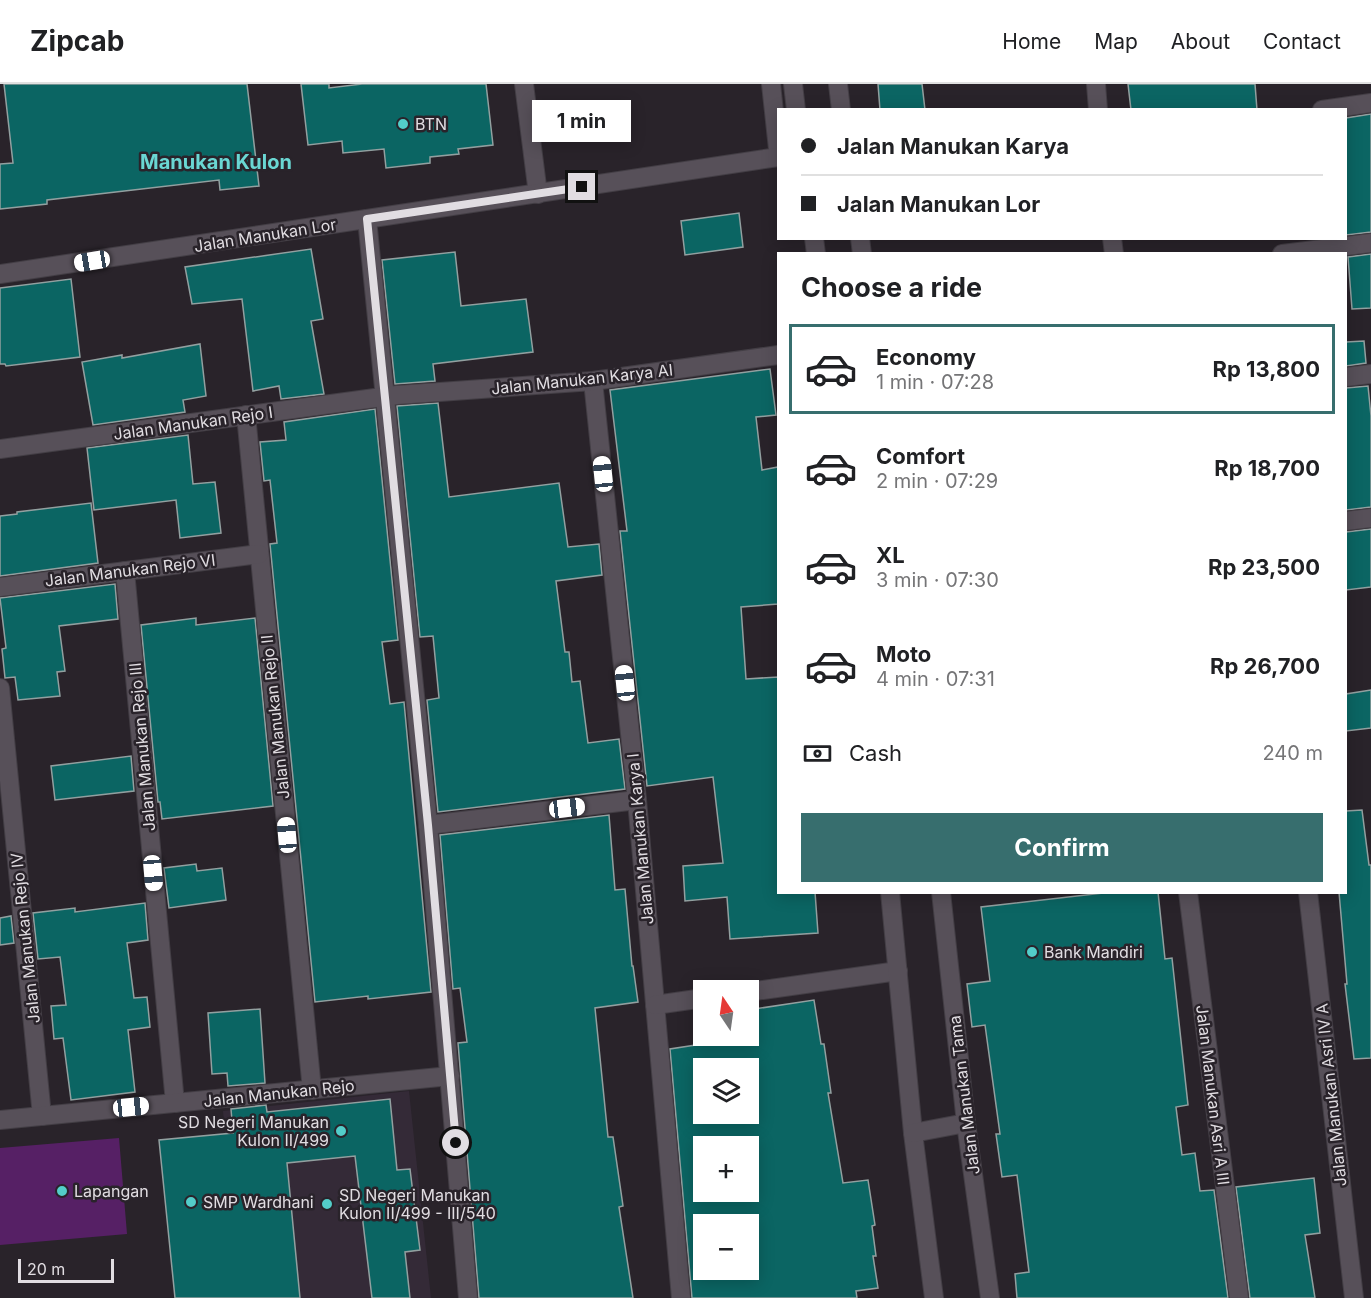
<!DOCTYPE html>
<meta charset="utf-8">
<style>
:root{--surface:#fff;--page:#f2f2f2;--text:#202124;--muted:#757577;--line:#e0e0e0;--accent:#376e6e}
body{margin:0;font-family:Inter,sans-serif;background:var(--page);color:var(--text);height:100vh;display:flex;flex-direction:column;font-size:22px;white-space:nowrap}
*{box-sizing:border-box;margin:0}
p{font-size:20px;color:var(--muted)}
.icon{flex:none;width:33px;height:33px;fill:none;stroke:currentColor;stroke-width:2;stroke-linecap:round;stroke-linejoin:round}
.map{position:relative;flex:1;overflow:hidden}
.side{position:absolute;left:777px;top:168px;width:570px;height:642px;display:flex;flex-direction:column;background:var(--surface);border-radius:0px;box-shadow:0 3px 15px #0003}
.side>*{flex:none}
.banner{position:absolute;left:777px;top:24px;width:570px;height:132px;border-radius:0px;box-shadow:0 3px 15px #0003;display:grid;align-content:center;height:132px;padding:0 24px;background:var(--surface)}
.needle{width:39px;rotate:347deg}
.buttons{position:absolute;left:693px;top:896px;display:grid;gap:12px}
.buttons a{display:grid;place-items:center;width:66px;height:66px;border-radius:0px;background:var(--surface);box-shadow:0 3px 15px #0003;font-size:30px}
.scale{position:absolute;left:18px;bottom:15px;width:96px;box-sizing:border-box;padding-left:6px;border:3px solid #e1dde2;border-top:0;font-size:16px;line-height:21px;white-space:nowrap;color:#e1dde2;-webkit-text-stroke:4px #29232a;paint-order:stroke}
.end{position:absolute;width:27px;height:27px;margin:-14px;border:8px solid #e1dde2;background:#111;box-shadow:0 0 0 3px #111}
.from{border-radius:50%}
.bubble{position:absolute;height:42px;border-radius:0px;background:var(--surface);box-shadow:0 3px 15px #0003;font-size:20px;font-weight:700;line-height:42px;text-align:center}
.car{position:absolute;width:18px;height:36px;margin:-18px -9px;border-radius:8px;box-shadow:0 0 4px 2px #0007;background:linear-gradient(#fff 24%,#345 0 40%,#fff 0 76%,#345 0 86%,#fff 0)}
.banner b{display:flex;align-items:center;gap:21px;height:57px;font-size:22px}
.banner b+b{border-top:2px solid var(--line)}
.banner i{width:15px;height:15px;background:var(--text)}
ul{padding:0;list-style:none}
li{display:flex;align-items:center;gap:18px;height:90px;margin:0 12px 9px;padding:0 12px;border:3px solid transparent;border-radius:0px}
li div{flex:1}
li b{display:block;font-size:22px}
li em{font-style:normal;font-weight:700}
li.selected{border-color:var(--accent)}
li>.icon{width:54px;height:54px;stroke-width:1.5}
h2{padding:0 24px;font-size:27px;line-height:72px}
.pay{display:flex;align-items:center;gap:15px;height:66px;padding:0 24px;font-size:22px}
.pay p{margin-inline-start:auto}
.button{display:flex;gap:12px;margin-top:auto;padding:12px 24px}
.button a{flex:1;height:69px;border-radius:0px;background:var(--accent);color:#fff;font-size:24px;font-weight:700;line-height:69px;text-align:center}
header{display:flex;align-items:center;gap:36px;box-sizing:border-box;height:84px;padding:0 30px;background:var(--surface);border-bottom:2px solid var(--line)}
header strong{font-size:28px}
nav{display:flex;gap:33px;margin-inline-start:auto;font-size:21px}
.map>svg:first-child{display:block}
</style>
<header>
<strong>Zipcab</strong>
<nav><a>Home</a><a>Map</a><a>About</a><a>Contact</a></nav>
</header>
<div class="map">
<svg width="1371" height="1214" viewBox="0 0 1371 1214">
<rect width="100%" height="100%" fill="#29232a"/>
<!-- built -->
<polygon fill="#342a37" points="409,1007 431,1214 242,1214 223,1027"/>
<!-- green -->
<polygon fill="#562065" points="119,1054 127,1150 0,1161 0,1064"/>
<!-- building -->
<g fill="#0b6563" stroke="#92a0a0" stroke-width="1.5" fill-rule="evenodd">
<polygon points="4,0 247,0 259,102 220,106 219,96 47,116 47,120 0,125 0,80 13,79"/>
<polygon points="301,0 329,0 329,4 362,0 486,0 493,61 458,65 459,70 430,73 430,79 386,84 384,65 343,69 342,57 308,61"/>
<polygon points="878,0 922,0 925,26 880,26"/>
<polygon points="1128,0 1255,0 1257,26 1131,26"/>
<polygon points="1371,30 1371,148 1346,151 1346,34"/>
<polygon points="739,129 743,163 685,171 681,137"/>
<polygon points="311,165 323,235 311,237 324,310 281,315 279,302 253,307 242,215 192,220 185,183"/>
<polygon points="455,168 461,222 526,215 533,268 433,280 435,297 395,300 382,176"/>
<polygon points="1371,170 1371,224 1352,225 1348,173"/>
<polygon points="71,195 80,273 6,282 5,280 0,280 0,204"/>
<polygon points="1364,257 1366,279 1346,282 1346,258"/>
<polygon points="200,260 206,312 183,316 185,328 93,341 82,278 122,271 122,274"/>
<polygon points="770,285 776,331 756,333 762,386 778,383 778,520 741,523 746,595 778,593 778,808 815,808 818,849 730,855 727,813 685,817 683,782 723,779 713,693 647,702 620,447 627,447 610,306"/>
<polygon points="1368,302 1371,332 1371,423 1346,426 1346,304"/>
<polygon points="438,319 449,413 559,399 568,463 599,460 602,491 556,497 565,568 569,568 572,598 580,597 588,659 619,655 625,705 438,728 427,616 439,614 433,552 420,553 397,322"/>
<polygon points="375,325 398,556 382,558 390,620 404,618 431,908 368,915 368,912 315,918 270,460 277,459 270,396 264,397 260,358 286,356 284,338"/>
<polygon points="188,351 193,400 215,398 221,449 180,454 176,416 94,426 87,364"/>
<polygon points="91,419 98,479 0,492 0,432 17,430 17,428"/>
<polygon points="1371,445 1371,503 1346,506 1346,448"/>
<polygon points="115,500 118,535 59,542 65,587 57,588 60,612 18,616 15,593 5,594 2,565 6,564 0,514"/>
<polygon points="196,534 196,541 255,534 273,722 162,735 160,718 158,718 141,541"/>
<polygon points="1371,606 1371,644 1346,647 1346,610"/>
<polygon points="131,672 134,707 55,716 51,682"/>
<polygon points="1362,726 1369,781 1371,781 1371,974 1354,975 1345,900 1347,900 1339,808 1346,808 1346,727"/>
<polygon points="609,731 615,806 625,805 632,882 633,882 638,918 595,924 608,1053 613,1053 623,1122 619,1123 633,1214 479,1214 458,959 467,958 460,904 453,905 440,751"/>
<polygon points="196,780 197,787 222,784 226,816 169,824 164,784"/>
<polygon points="1112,808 1158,808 1165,875 1172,874 1188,1021 1176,1023 1182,1071 1195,1069 1200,1107 1214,1106 1228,1214 1017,1214 1015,1190 1029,1188 1017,1091 1002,1093 996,1050 1000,1050 985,941 972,943 967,900 990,897 981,823"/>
<polygon points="145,819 148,856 127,859 134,914 147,913 150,943 128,946 135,1008 71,1016 63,954 54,955 51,922 66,921 60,873 38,875 33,829 75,824 75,828"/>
<polygon points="11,832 14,859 0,861 0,834"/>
<path d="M 814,916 L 821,960 L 824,960 L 831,1009 L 828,1009 L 843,1099 L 868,1096 L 875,1141 L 872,1142 L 876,1172 L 873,1172 L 878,1204 L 856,1207 L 857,1214 L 692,1214 L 670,965 L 742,954 L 741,951 L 748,951 L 748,926 ZM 704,984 L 748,984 L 748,1029 L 704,1029 ZM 704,1062 L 748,1062 L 748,1107 L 704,1107 ZM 704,1140 L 748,1140 L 748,1185 L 704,1185 Z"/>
<polygon points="260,925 265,999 228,1002 227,989 212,990 208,929"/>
<polygon points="390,1015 397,1086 410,1085 420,1166 405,1168 410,1214 372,1214 355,1072 287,1079 300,1214 175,1214 159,1056 233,1049 231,1025 266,1021 267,1028"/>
<polygon points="1314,1094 1320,1149 1305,1151 1315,1214 1250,1214 1236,1103"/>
</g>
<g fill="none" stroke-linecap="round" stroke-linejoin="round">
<defs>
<g id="minor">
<polyline points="524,0 538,110"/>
<polyline points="771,0 778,65"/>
<polyline points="1096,0 1098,26"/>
<polyline points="1322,26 1371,19"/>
<polyline points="367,135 428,741 468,1214"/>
<polyline points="1112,154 1114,170"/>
<polyline points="1282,170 1371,159"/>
<polyline points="0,190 778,73"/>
<polyline points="1346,293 1371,290"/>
<polyline points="593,297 637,716 681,1214"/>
<polyline points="246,331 312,1006"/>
<polyline points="0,365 397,311 593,297 778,271"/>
<polyline points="1346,437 1371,434"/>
<polyline points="125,487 175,1019"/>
<polyline points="0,503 259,470"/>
<polyline points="0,604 42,1032"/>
<polyline points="428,741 637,716"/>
<polyline points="1188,808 1239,1214"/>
<polyline points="1308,808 1354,1214"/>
<polyline points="748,908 898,887"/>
<polyline points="655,921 704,914"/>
<polyline points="0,1036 450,992"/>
</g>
<g id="tertiary">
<polyline points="793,0 796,26"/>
<polyline points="838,0 841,26"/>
<polyline points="814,154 816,170"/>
<polyline points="860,154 862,170"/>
<polyline points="890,808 913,1049 934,1214"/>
<polyline points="941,808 966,1039 990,1214"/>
<polyline points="913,1049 966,1039"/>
</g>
</defs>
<!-- minor casing -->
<use href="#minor" stroke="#433e45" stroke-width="20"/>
<!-- tertiary casing -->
<use href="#tertiary" stroke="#433e45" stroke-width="20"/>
<!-- minor -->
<use href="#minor" stroke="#575059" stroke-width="18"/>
<!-- tertiary -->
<use href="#tertiary" stroke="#575059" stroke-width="18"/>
</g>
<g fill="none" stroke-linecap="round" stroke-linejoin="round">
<!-- route -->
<polyline stroke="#e1dde2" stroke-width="8" points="456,1059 428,741 367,135 582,103"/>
</g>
<!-- markers -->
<g fill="#53cdc9" stroke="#29232a" stroke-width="2">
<circle cx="403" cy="40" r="6"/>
<circle cx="1032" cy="868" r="6"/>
<circle cx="341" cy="1047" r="6"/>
<circle cx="62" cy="1107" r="6"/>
<circle cx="191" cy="1118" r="6"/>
<circle cx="327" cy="1120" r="6"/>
</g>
<g text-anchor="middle" stroke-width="5" stroke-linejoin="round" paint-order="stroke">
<!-- poi labels -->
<g font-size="16" fill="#e1dde2" stroke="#29232a" text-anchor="start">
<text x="415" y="46">BTN</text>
<text x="1044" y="874">Bank Mandiri</text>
<text x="329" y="1044" text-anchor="end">SD Negeri Manukan<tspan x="329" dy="18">Kulon II/499</tspan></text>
<text x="74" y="1113">Lapangan</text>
<text x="339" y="1117">SD Negeri Manukan<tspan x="339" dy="18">Kulon II/499 - III/540</tspan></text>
<text x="203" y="1124">SMP Wardhani</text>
</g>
<!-- street labels -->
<g font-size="16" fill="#e1dde2" stroke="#29232a">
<text transform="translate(265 151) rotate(-9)" y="6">Jalan Manukan Lor</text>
<text transform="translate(582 295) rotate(-6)" y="6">Jalan Manukan Karya AI</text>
<text transform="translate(193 339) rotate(-8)" y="6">Jalan Manukan Rejo I</text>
<text transform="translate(130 486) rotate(-7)" y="6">Jalan Manukan Rejo VI</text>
<text transform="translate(275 633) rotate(-96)" y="6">Jalan Manukan Rejo II</text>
<text transform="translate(142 663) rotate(-95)" y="6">Jalan Manukan Rejo III</text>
<text transform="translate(640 755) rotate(-95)" y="6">Jalan Manukan Karya I</text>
<text transform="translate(25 854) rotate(-96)" y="6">Jalan Manukan Rejo IV</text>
<text transform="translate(279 1009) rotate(-6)" y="6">Jalan Manukan Rejo</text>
<text transform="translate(964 1011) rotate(-97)" y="6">Jalan Manukan Tama</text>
<text transform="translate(1213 1011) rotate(83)" y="6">Jalan Manukan Asri A III</text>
<text transform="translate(1331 1011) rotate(-96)" y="6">Jalan Manukan Asri IV A</text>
</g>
<!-- quarter labels -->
<g font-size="20" font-weight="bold" fill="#6ad7d3" stroke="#29232a">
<text x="216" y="85">Manukan Kulon</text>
</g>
</g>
</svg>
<div class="buttons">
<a><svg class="needle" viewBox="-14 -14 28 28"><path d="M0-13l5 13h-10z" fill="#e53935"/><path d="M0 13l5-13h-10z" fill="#757577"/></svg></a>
<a><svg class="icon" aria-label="layers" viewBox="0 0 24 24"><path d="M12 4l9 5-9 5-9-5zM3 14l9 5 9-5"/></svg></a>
<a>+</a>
<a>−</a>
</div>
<div class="scale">20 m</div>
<i class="end from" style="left:456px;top:1059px"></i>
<i class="end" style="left:582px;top:103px"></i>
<div class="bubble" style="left:532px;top:16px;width:99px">1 min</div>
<i class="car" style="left:92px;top:177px;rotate:261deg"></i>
<i class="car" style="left:603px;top:390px;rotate:354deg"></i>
<i class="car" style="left:625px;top:599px;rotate:354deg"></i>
<i class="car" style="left:567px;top:724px;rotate:83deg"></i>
<i class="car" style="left:287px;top:751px;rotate:355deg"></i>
<i class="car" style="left:153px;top:789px;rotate:175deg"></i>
<i class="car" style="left:131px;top:1023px;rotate:84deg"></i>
<div class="banner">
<b><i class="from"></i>Jalan Manukan Karya</b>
<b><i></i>Jalan Manukan Lor</b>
</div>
<section class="side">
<h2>Choose a ride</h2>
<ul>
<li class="selected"><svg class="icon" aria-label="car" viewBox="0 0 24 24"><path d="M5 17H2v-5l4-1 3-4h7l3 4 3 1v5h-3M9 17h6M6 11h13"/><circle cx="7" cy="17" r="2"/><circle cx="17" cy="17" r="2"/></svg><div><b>Economy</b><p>1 min · 07:28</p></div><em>Rp 13,800</em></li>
<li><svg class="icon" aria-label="car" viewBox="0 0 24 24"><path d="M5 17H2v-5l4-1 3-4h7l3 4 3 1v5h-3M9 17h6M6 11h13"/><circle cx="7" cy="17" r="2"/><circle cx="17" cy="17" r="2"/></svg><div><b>Comfort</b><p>2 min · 07:29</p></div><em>Rp 18,700</em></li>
<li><svg class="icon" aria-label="car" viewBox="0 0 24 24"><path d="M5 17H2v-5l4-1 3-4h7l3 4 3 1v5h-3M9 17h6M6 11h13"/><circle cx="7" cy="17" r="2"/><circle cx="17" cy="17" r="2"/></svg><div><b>XL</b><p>3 min · 07:30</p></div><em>Rp 23,500</em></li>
<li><svg class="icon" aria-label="car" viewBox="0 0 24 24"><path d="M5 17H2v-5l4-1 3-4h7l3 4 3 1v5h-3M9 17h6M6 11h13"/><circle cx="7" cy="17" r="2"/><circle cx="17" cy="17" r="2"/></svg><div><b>Moto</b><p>4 min · 07:31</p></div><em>Rp 26,700</em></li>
</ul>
<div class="pay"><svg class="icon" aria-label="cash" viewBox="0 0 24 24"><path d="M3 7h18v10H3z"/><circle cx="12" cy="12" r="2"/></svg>Cash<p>240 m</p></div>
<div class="button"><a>Confirm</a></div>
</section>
</div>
